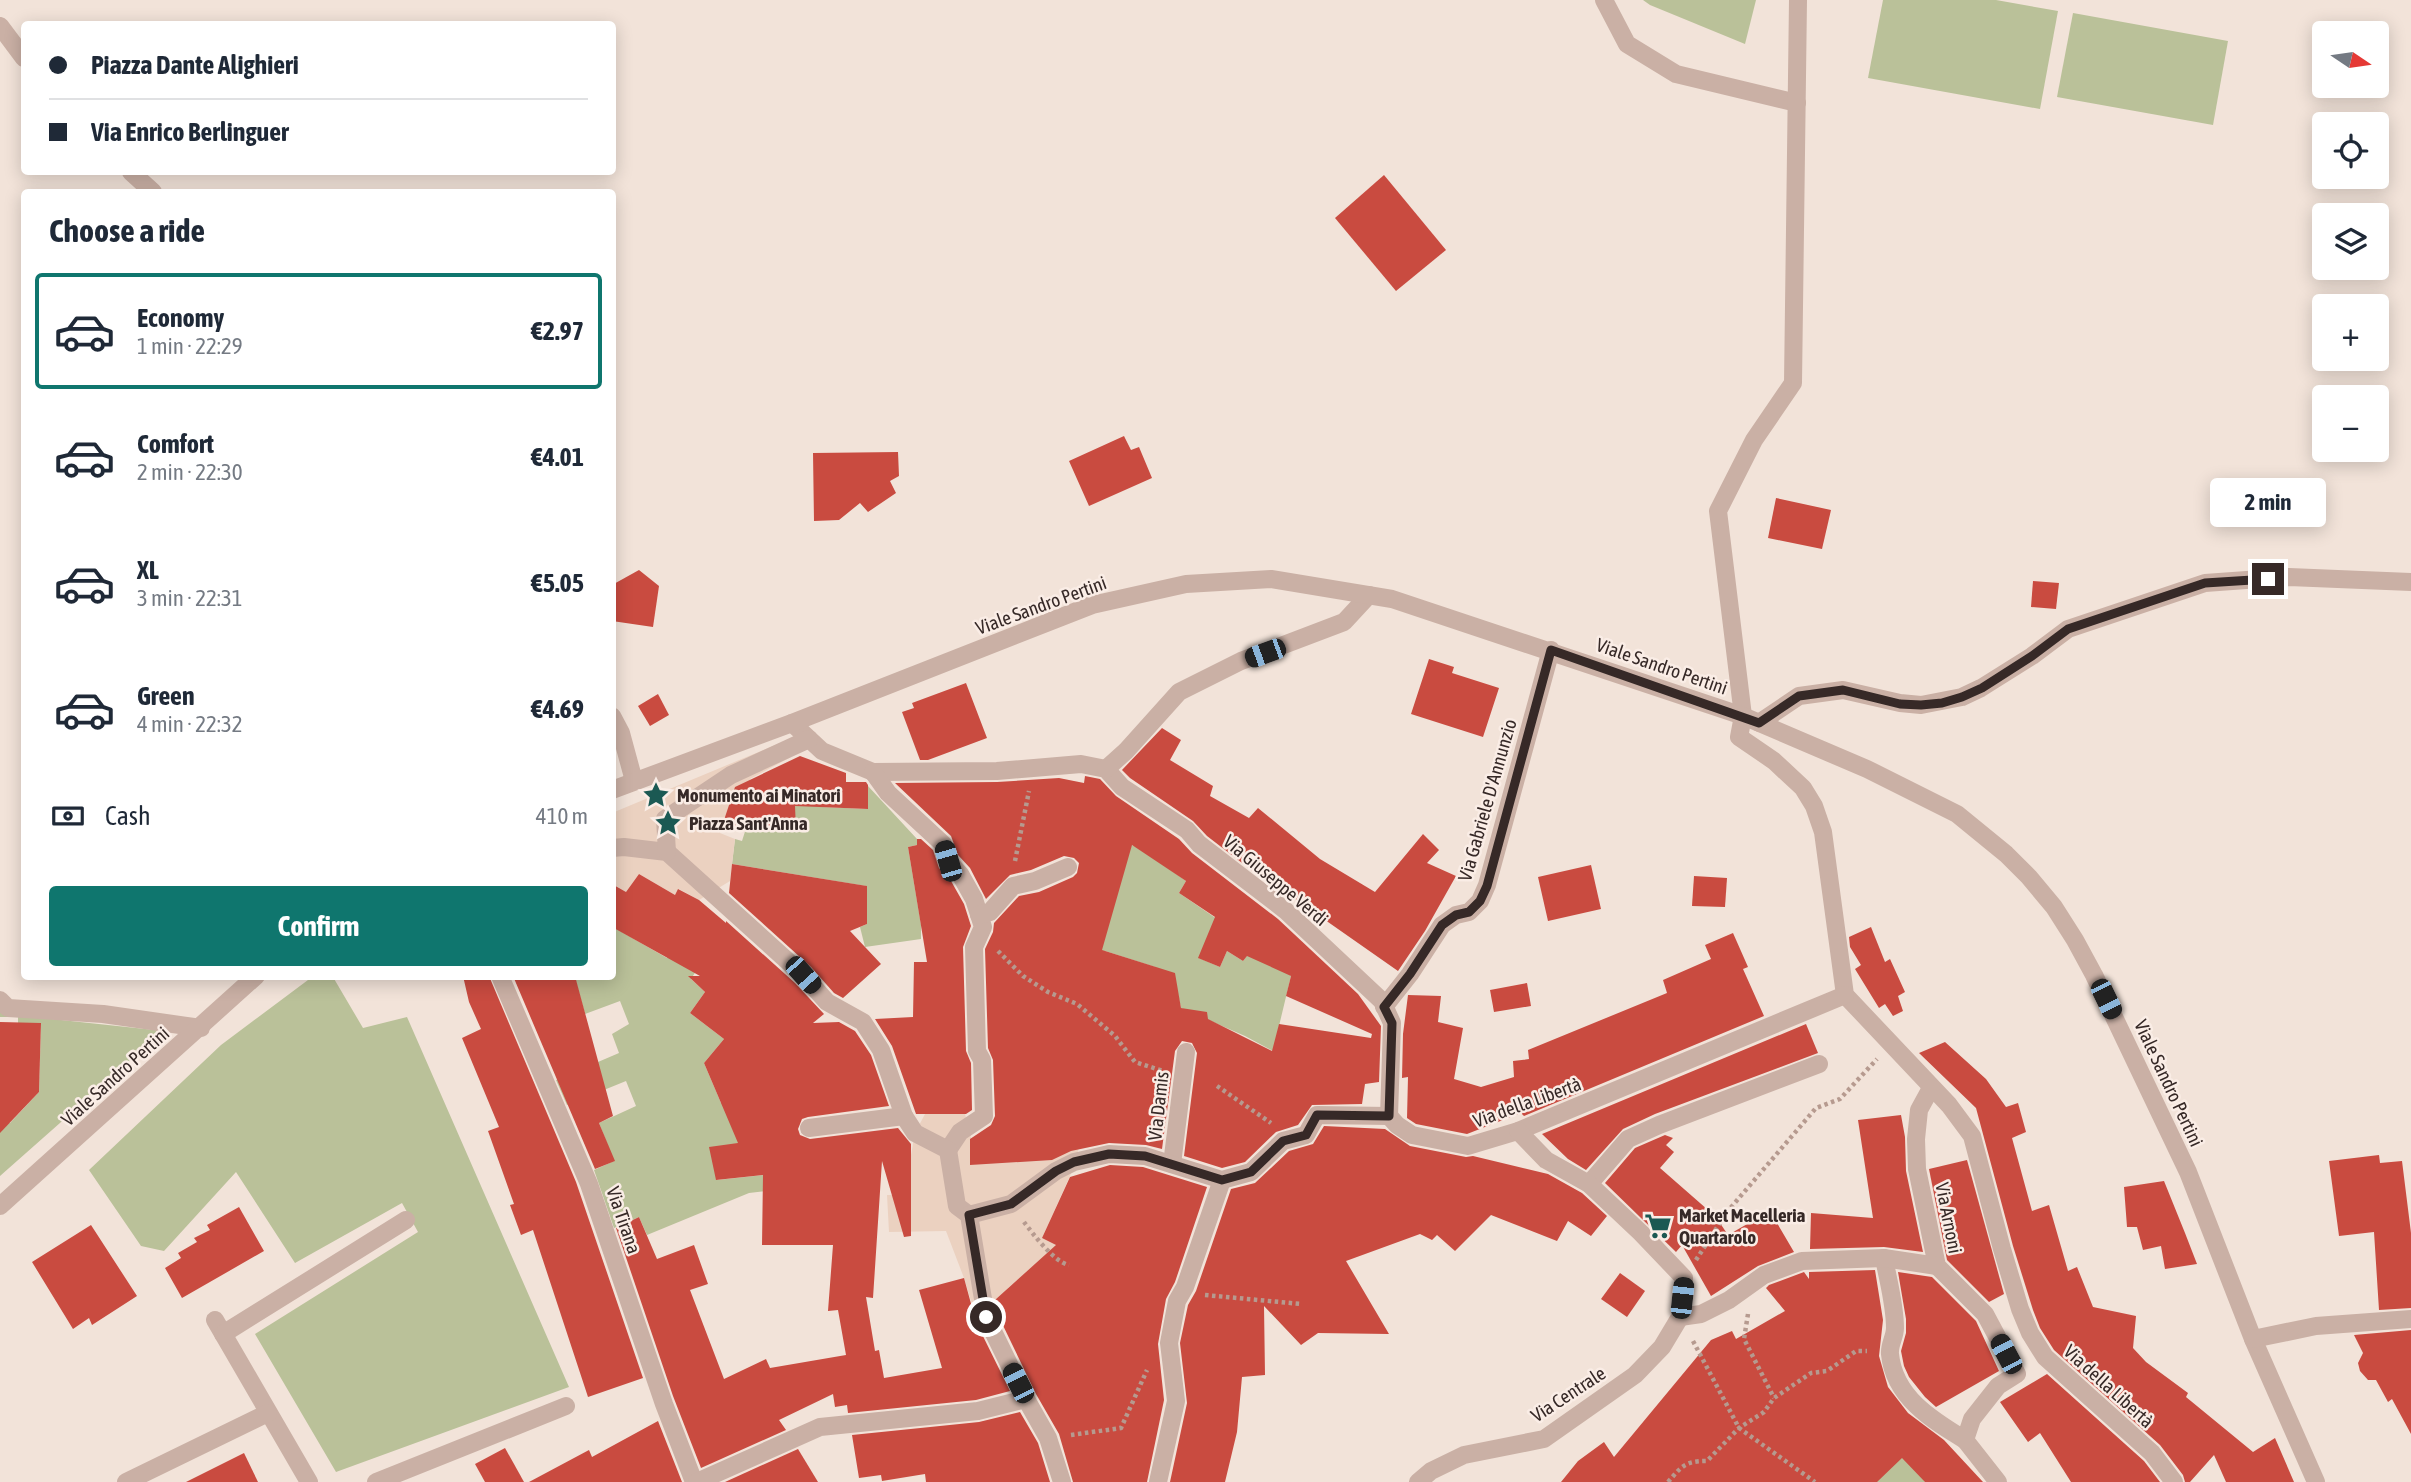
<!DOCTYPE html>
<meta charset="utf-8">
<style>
:root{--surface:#fff;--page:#f6f6f7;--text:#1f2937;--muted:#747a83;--line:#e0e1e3;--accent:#0f766e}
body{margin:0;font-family:"Asap Condensed",sans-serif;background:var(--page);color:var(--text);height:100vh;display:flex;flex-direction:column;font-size:26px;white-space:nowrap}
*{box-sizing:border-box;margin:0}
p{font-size:23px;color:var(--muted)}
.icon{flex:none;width:38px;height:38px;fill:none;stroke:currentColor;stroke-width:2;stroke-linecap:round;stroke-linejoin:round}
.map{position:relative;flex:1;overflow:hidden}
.sheet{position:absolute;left:21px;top:189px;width:595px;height:791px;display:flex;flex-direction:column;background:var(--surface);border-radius:7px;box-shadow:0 4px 18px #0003}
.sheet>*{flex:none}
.top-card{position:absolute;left:21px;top:21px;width:595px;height:154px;border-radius:7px;box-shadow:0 4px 18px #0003;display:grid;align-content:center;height:154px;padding:0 28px;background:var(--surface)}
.needle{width:46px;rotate:103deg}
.fabs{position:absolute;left:2312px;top:21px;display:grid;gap:14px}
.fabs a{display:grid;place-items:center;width:77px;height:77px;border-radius:7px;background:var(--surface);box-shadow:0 4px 18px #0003;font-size:35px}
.end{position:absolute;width:32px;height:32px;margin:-16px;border:9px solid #362927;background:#fff;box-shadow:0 0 0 4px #fff}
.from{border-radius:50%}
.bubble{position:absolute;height:49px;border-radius:7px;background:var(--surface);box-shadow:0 4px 18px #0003;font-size:23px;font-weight:700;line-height:49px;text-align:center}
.car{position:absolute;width:21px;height:42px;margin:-21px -10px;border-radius:9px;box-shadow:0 0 5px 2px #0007;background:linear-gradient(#222 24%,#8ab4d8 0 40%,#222 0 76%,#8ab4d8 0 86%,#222 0)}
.top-card b{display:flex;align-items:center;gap:24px;height:66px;font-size:26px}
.top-card b+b{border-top:2px solid var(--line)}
.top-card i{width:18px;height:18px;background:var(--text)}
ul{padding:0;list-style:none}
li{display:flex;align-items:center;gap:21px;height:116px;margin:0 14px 10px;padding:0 14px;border:4px solid transparent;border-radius:7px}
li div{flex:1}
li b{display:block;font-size:26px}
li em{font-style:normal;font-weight:700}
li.selected{border-color:var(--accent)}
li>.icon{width:63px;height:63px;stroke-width:1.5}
h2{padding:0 28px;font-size:32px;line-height:84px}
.pay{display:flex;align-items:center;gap:18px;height:77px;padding:0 28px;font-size:26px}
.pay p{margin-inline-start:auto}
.button{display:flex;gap:14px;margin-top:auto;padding:14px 28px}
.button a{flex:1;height:80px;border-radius:7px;background:var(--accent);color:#fff;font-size:28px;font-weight:700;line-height:80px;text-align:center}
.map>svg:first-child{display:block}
</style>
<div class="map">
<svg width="2411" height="1482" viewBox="0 0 2411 1482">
<rect width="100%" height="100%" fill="#f2e3d9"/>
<!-- green -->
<g fill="#bac199">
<polygon points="1643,0 1756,0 1745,44 1650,5"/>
<polygon points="1883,0 1996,0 2058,11 2040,109 1868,78"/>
<polygon points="2073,13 2228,41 2213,125 2057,97"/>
<polygon points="868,786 917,839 917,845 908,847 921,925 921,939 865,947 860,927 867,924 866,886 732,864 735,839 742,841 756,797 772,830 796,830 794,802 822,807 867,809"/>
<polygon points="1119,842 1139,847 1186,881 1179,893 1217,919 1199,958 1220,967 1227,951 1243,961 1256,943 1291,976 1273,1051 1245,1036 1181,1008 1178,994 1155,967 1105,951 1096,974"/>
<polygon points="613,927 667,958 681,932 698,968 691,979 705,992 690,1013 724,1039 704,1063 721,1103 764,1099 717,1180 765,1175 791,1188 749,1193 647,1235 639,1217 614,1228 594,1170 614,1161 599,1123 636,1106 626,1081 567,1105 556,1080 619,1053 612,1034 629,1024 620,1001 585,1014 575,978 612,976"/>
<polygon points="312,977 333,977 363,1028 407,1017 569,1387 336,1472 255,1334 418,1232 402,1203 295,1263 236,1172 164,1251 141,1246 89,1170 221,1045"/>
<polygon points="0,1008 5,1014 164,1031 0,1176 0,1123 10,1123 39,1092 41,1024 18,1023 18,1017 0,1017"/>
<polygon points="1911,1450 1925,1482 1869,1482"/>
</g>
<!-- plaza -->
<g fill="#ebd1c0">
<polygon points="780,743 791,757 750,779 753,788 734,790 720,833 735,839 730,881 699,900 679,889 675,895 639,874 626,892 613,884 612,813"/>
<polygon points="925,1114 965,1114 971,1138 970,1165 1079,1148 1070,1176 1042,1238 1070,1252 1033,1266 1008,1288 1010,1297 993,1314 977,1321 964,1278 946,1231 889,1232 887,1195 911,1195 911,1155 915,1133"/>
</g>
<!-- building -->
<g fill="#c94b40" fill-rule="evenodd">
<polygon points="1384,175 1446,250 1396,291 1335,218"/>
<polygon points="1124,436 1131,450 1139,447 1152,478 1089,506 1069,461"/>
<polygon points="898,452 899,476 890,481 896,493 868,512 860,503 839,520 814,521 813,453"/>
<polygon points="1776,498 1831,510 1822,549 1768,538"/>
<polygon points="639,570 659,586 653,627 612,621 612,585"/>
<polygon points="2033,581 2059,583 2056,609 2031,607"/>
<polygon points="1429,659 1454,667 1452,673 1499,688 1483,737 1411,714"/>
<polygon points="966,683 987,738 928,760 920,760 902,712 914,708 912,703"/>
<polygon points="658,694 669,715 650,726 638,706"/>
<polygon points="1162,728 1181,740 1170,760 1213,786 1210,796 1249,818 1258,808 1320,859 1375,892 1423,834 1439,850 1427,863 1456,876 1425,931 1398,971 1288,894 1293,902 1207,836 1193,821 1130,778 1122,770"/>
<polygon points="800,756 846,773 846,782 866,782 868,785 868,809 795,806 796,830 721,829 735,787"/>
<path d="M 1085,776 L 1100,779 L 1116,796 L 1179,839 L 1192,853 L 1278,919 L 1358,994 L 1381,1026 L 1379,1082 L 1365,1084 L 1362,1104 L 1312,1105 L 1298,1125 L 1276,1132 L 1245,1162 L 1222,1168 L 1184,1156 L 1197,1053 L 1192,1043 L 1182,1041 L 1175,1051 L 1162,1149 L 1146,1145 L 1109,1143 L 1071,1151 L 1052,1160 L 970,1165 L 970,1139 L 991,1125 L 995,1116 L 993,1060 L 988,1048 L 985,949 L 993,932 L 994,923 L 1019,896 L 1039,892 L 1073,877 L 1077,873 L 1079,863 L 1074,858 L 1064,856 L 1031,870 L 1010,875 L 986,899 L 970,868 L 958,855 L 951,836 L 895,783 L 997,782 L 1059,778 L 1084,783 ZM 1132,845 L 1186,881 L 1179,893 L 1215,917 L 1198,958 L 1220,967 L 1227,951 L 1243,961 L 1247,956 L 1291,976 L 1286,996 L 1372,1034 L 1371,1038 L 1279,1024 L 1272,1051 L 1208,1019 L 1207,1012 L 1181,1008 L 1175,973 L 1102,950 Z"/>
<polygon points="917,839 921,839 933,850 939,868 951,881 964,904 971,926 963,947 966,1051 971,1063 972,1110 966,1114 916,1114 892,1046 875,1019 913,1017 914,962 927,962 908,847 917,845"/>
<polygon points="732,864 867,886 867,924 850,931 881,964 843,998 834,993 811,967 729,893"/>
<polygon points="1591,865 1601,909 1548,921 1538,877"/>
<polygon points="639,874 675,895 678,889 699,900 726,923 726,921 795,983 824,1014 813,1023 839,1022 855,1031 871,1055 889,1106 808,1117 802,1119 798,1129 800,1135 810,1139 898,1128 911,1144 911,1236 904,1237 882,1161 873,1298 866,1297 875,1351 879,1350 884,1378 942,1368 919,1290 964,1278 976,1322 1010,1391 976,1400 848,1413 847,1405 835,1407 833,1394 779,1420 786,1430 701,1468 673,1396 616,1228 639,1217 657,1259 694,1245 708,1284 690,1290 724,1379 766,1359 770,1368 846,1355 838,1310 828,1311 833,1245 762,1245 763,1175 716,1180 709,1147 738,1143 704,1063 724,1039 690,1013 705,992 688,976 700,976 612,927 612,884 626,892"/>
<polygon points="1694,876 1727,878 1725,907 1692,906"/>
<polygon points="1871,927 1885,962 1890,959 1905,992 1898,996 1903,1011 1893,1016 1885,1004 1879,1008 1855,969 1861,965 1850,947 1849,937"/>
<polygon points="1733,933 1748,967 1743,969 1764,1016 1524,1116 1521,1113 1467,1134 1416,1124 1407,1118 1408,1077 1402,1078 1403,1034 1408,995 1441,996 1438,1022 1463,1028 1454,1079 1481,1087 1514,1077 1513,1061 1529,1059 1528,1050 1667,993 1663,980 1711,959 1705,945"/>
<polygon points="463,976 489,976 576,1182 643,1378 588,1397 533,1230 521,1235 510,1205 514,1204 488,1131 499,1127 462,1038 481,1029 469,1002"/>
<polygon points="513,976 575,976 613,1116 599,1123 615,1161 595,1169"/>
<polygon points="1527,983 1531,1006 1494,1012 1490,990"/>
<polygon points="0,1022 41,1023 39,1092 0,1133"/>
<polygon points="1806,1024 1818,1053 1655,1114 1623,1129 1586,1170 1568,1159 1542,1134"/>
<polygon points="1945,1042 1986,1079 2006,1107 2018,1103 2026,1132 2012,1138 2032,1211 2049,1205 2068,1271 2077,1267 2093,1307 2136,1316 2133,1348 2146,1362 2188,1393 2186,1397 2253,1452 2275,1438 2294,1482 2226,1482 2214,1455 2190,1482 2185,1482 2183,1475 2160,1445 2054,1350 2040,1328 2033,1310 2013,1246 1976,1108 1919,1053"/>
<polygon points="1901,1115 1905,1137 1906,1171 1923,1252 1884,1247 1810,1249 1811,1213 1873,1218 1858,1120"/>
<polygon points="1324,1126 1385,1129 1410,1146 1466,1157 1473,1156 1548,1174 1582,1193 1607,1216 1591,1236 1568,1221 1557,1241 1491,1215 1455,1251 1437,1235 1432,1240 1420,1234 1346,1261 1389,1334 1318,1333 1301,1345 1264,1306 1265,1375 1242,1377 1237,1432 1225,1482 1170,1482 1187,1403 1180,1343 1188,1305 1196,1291 1231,1189 1255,1183 1289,1151 1313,1144"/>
<polygon points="1665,1135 1673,1138 1666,1145 1674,1152 1660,1168 1716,1217 1728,1235 1770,1211 1794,1252 1758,1266 1711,1296 1682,1245 1676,1252 1605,1183 1635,1148"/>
<polygon points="2379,1155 2380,1163 2402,1161 2411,1233 2411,1308 2379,1310 2374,1232 2339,1236 2329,1161"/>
<polygon points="1967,1160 2004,1294 1989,1302 1947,1260 1929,1169"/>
<polygon points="1110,1165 1143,1167 1207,1187 1175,1282 1166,1299 1158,1344 1164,1400 1147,1482 1073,1482 1059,1434 1036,1394 997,1313 995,1300 1056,1245 1042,1238 1070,1177"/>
<polygon points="2164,1181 2185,1233 2197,1264 2165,1269 2161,1246 2143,1250 2137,1227 2127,1227 2124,1187"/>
<polygon points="239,1207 264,1251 182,1298 165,1268 181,1258 178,1253 197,1242 194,1238 210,1230 207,1225"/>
<polygon points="91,1225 137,1296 92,1325 89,1318 73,1329 32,1262"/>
<polygon points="1875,1270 1883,1320 1879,1356 1888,1387 1908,1413 1944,1440 1983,1482 1925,1482 1902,1458 1877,1482 1561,1482 1578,1461 1604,1442 1614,1457 1711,1340 1732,1331 1736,1339 1785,1311 1766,1288 1769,1285 1804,1272 1809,1279 1809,1272"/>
<polygon points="1898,1272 1932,1277 1976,1321 1999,1371 1936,1407 1925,1397 1909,1377 1904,1366 1901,1351 1906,1333 1906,1319"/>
<polygon points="1620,1273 1645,1291 1627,1317 1601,1299"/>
<polygon points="2411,1330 2411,1434 2392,1399 2388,1402 2376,1380 2368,1380 2360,1371 2358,1363 2363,1353 2354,1335"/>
<polygon points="2047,1374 2144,1461 2160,1482 2071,1482 2040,1433 2028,1442 2000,1402"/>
<polygon points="1020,1412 1038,1443 1050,1482 926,1482 925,1474 882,1481 881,1475 859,1478 852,1435 979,1422"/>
<polygon points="658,1421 682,1482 529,1482 589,1450 592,1457"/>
<polygon points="505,1448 524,1482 485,1482 475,1464"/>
<polygon points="798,1449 818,1482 725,1482"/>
<polygon points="244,1453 258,1482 186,1482"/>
</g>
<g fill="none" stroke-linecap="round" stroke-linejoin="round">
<!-- path -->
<g stroke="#b69a8f" stroke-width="4.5" stroke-dasharray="3.5 3.5" stroke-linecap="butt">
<polyline points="1015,861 1029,791"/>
<polyline points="998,951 1023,976 1048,992 1077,1004 1115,1036 1135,1062 1163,1071"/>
<polyline points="1217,1086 1271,1123"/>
<path d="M 1024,1222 C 1033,1234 1054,1262 1069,1265"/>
<polyline points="1696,1260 1727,1212 1816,1108 1840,1099 1877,1059"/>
<polyline points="1205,1295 1301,1304"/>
<polyline points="1748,1314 1744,1339 1774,1398"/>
<polyline points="1693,1341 1739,1428 1815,1482"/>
<polyline points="1071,1435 1121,1428 1147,1370"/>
<path d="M 1668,1482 C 1682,1466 1685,1461 1707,1461 L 1739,1428 L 1764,1412 L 1774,1398 L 1811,1373 L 1827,1371 L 1856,1351 L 1867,1351"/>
</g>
<!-- minor -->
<g stroke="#cab0a5" stroke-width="18">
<polyline points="1604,0 1627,44 1676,74 1797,103"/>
<polyline points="1798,0 1793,383 1754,440 1718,511 1743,716 1739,737 1774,761 1803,788 1814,806 1823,832 1845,995 1949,1105 1972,1136 2002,1249 2020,1309 2030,1333 2045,1357 2152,1453 2174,1482"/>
<polyline points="0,26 24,58"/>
<polyline points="131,172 153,192"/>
<polyline points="612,716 621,733 634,781"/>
<polyline points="792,723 822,751 873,772 997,771 1081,764 1106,769 1122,787 1187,830 1199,844 1285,910 1382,1001 1392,1023 1389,1116"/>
<polyline points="1759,723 1799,696 1843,690 1900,703 1921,705 1962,697 1981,688 2032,656 2068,629 2205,583 2289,577 2411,582"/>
<polyline points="1106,769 1126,751 1179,692 1241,661 1344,622 1369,595"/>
<polyline points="873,772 888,793 943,844 948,861 960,874 974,899 983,927 974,947 977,1051 982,1060 984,1116 960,1132 948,1150"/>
<polyline points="612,790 792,723 1092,605 1186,584 1271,579 1392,599 1743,716 1867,769 1957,814 2006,854 2029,877 2054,907 2075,940 2094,975 2188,1172 2253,1339 2316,1482"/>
<polyline points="612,848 624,847 667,852 803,975 827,1002 863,1022 881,1050 904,1116 915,1133 948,1150 957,1206 969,1215 986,1317 1026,1399 1048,1438 1062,1482"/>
<polyline points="667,852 665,819 731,775 809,739"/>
<polyline points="979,915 990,912 1013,886 1035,881 1068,867"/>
<polyline points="500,976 589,1184 664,1404 694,1482"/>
<polyline points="0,1000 8,1008 103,1014 201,1028"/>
<polyline points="1384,1007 1410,974 1442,925 1456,915 1469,912 1480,901 1487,885 1551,650"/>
<polyline points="1931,1088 1919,1110 1916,1139 1917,1169 1937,1266 1985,1314 2017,1374 1998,1386 1972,1419 1965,1440 1998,1482"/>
<polyline points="1389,1116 1397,1125 1412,1135 1468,1146 1518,1131 1845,995"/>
<polyline points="809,1128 904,1116"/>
<polyline points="1172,1164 1186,1052"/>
<polyline points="1589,1184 1628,1139 1659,1125 1819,1064"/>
<polyline points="0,1206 256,976"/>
<polyline points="969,1215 1011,1204 1056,1171 1074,1162 1109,1154 1145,1156 1222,1180 1251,1172 1283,1141 1306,1135 1317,1115 1389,1116"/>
<path d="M 1884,1258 C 1888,1280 1895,1305 1895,1328 C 1895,1337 1889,1345 1890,1354 C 1894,1397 1932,1420 1965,1440"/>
<polyline points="1680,1317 1701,1314 1729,1300 1764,1275 1802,1261 1884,1258 1937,1266"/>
<polyline points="215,1320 309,1482"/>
<polyline points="223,1334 406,1220"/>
<polyline points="2253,1339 2316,1326 2411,1319"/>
<polyline points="126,1482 268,1413"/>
<polyline points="376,1482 566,1406"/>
<polyline points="697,1482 820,1427 978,1411 1026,1399"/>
<polyline points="1158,1482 1176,1401 1169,1343 1177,1301 1185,1287 1222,1180"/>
<polyline points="1418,1482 1431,1471 1464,1455 1544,1439 1635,1375 1662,1347 1680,1317 1684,1278 1641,1233 1589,1184 1546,1160 1518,1131"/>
</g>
</g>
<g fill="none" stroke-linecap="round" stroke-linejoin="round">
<!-- route -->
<polyline stroke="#362927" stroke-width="9" points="986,1317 969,1215 1011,1204 1056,1171 1074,1162 1109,1154 1145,1156 1222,1180 1251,1172 1283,1141 1306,1135 1317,1115 1389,1116 1392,1023 1384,1007 1410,974 1442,925 1456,915 1469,912 1480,901 1487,886 1551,650 1759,723 1799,696 1843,690 1900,704 1921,705 1942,703 1962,697 1982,688 2032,656 2068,629 2205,583 2268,579"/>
</g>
<!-- icons -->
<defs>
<symbol id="sight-bare" viewBox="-9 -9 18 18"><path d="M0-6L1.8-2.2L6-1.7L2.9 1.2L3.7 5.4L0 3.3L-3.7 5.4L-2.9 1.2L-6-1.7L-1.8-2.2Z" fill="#1b5953" stroke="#faede6" stroke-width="2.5" paint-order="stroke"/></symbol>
<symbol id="supermarket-bare" viewBox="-9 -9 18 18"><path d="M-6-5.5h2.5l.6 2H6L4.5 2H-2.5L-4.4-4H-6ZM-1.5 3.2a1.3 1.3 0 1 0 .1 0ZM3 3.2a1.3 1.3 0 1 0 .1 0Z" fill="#1b5953" stroke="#faede6" stroke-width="2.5" paint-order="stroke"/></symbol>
</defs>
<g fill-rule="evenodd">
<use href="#sight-bare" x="637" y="776" width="38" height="38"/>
<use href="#sight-bare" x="649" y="804" width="38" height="38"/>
<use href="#supermarket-bare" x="1639" y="1207" width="38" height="38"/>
</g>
<g text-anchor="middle" stroke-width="5" stroke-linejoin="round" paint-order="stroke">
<!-- street labels -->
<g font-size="19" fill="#362927" stroke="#faede6">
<text transform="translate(1041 605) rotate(-20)" y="7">Viale Sandro Pertini</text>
<text transform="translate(1662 666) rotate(19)" y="7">Viale Sandro Pertini</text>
<text transform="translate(1487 800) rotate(-74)" y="7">Via Gabriele D'Annunzio</text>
<text transform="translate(1276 880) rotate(40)" y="7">Via Giuseppe Verdi</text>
<text transform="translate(115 1076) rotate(-42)" y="7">Viale Sandro Pertini</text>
<text transform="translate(2169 1083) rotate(65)" y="7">Viale Sandro Pertini</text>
<text transform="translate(1527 1102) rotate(-20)" y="7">Via della Libertà</text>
<text transform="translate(1158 1106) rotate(-84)" y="7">Via Damis</text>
<text transform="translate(1949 1218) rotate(79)" y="7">Via Arnoni</text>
<text transform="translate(624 1220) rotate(71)" y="7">Via Tirana</text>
<text transform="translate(2109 1386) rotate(42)" y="7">Via della Libertà</text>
<text transform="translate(1568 1394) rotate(-33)" y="7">Via Centrale</text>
</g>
<!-- poi labels -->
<g font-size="19" font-weight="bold" fill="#362927" stroke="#faede6" text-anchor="start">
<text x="677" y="802">Monumento ai Minatori</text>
<text x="689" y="830">Piazza Sant'Anna</text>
<text x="1679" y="1222">Market Macelleria<tspan x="1679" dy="22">Quartarolo</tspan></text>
</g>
</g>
</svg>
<div class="fabs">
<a><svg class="needle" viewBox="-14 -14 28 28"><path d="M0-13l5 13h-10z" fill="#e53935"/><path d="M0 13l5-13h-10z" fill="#747a83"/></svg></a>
<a><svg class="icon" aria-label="locate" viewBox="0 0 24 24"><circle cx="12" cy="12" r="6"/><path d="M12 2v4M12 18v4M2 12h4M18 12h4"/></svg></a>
<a><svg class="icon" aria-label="layers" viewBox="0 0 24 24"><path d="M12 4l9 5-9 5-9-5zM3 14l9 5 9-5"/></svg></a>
<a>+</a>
<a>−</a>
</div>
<i class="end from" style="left:986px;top:1317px"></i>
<i class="end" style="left:2268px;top:579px"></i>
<div class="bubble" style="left:2210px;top:478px;width:116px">2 min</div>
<i class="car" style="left:1265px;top:653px;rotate:250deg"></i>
<i class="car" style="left:948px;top:861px;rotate:344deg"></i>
<i class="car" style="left:803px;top:975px;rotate:138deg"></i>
<i class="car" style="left:2106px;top:999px;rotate:154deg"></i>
<i class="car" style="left:1682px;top:1298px;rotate:6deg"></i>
<i class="car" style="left:2006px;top:1354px;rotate:332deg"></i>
<i class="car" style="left:1018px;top:1383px;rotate:333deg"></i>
<div class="top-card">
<b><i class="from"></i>Piazza Dante Alighieri</b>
<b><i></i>Via Enrico Berlinguer</b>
</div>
<section class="sheet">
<h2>Choose a ride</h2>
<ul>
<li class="selected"><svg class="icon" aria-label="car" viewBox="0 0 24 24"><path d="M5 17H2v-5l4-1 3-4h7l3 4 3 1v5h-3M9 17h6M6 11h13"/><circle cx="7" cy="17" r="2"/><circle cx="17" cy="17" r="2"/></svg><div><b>Economy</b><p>1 min · 22:29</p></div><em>€2.97</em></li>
<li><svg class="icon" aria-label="car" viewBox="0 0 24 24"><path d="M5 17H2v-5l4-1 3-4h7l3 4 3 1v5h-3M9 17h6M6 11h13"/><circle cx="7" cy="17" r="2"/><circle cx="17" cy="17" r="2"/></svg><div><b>Comfort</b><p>2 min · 22:30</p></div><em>€4.01</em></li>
<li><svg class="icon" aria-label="car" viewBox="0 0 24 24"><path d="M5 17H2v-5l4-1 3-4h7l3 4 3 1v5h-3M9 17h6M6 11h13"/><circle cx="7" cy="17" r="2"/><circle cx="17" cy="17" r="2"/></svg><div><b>XL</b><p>3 min · 22:31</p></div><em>€5.05</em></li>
<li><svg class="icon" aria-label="car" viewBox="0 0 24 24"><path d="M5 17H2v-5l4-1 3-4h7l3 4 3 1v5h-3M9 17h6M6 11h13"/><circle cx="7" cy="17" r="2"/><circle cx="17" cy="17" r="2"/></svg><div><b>Green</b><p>4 min · 22:32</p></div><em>€4.69</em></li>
</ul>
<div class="pay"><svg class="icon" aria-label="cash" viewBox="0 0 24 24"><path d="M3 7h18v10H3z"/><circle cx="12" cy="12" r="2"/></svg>Cash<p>410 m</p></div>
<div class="button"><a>Confirm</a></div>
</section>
</div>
